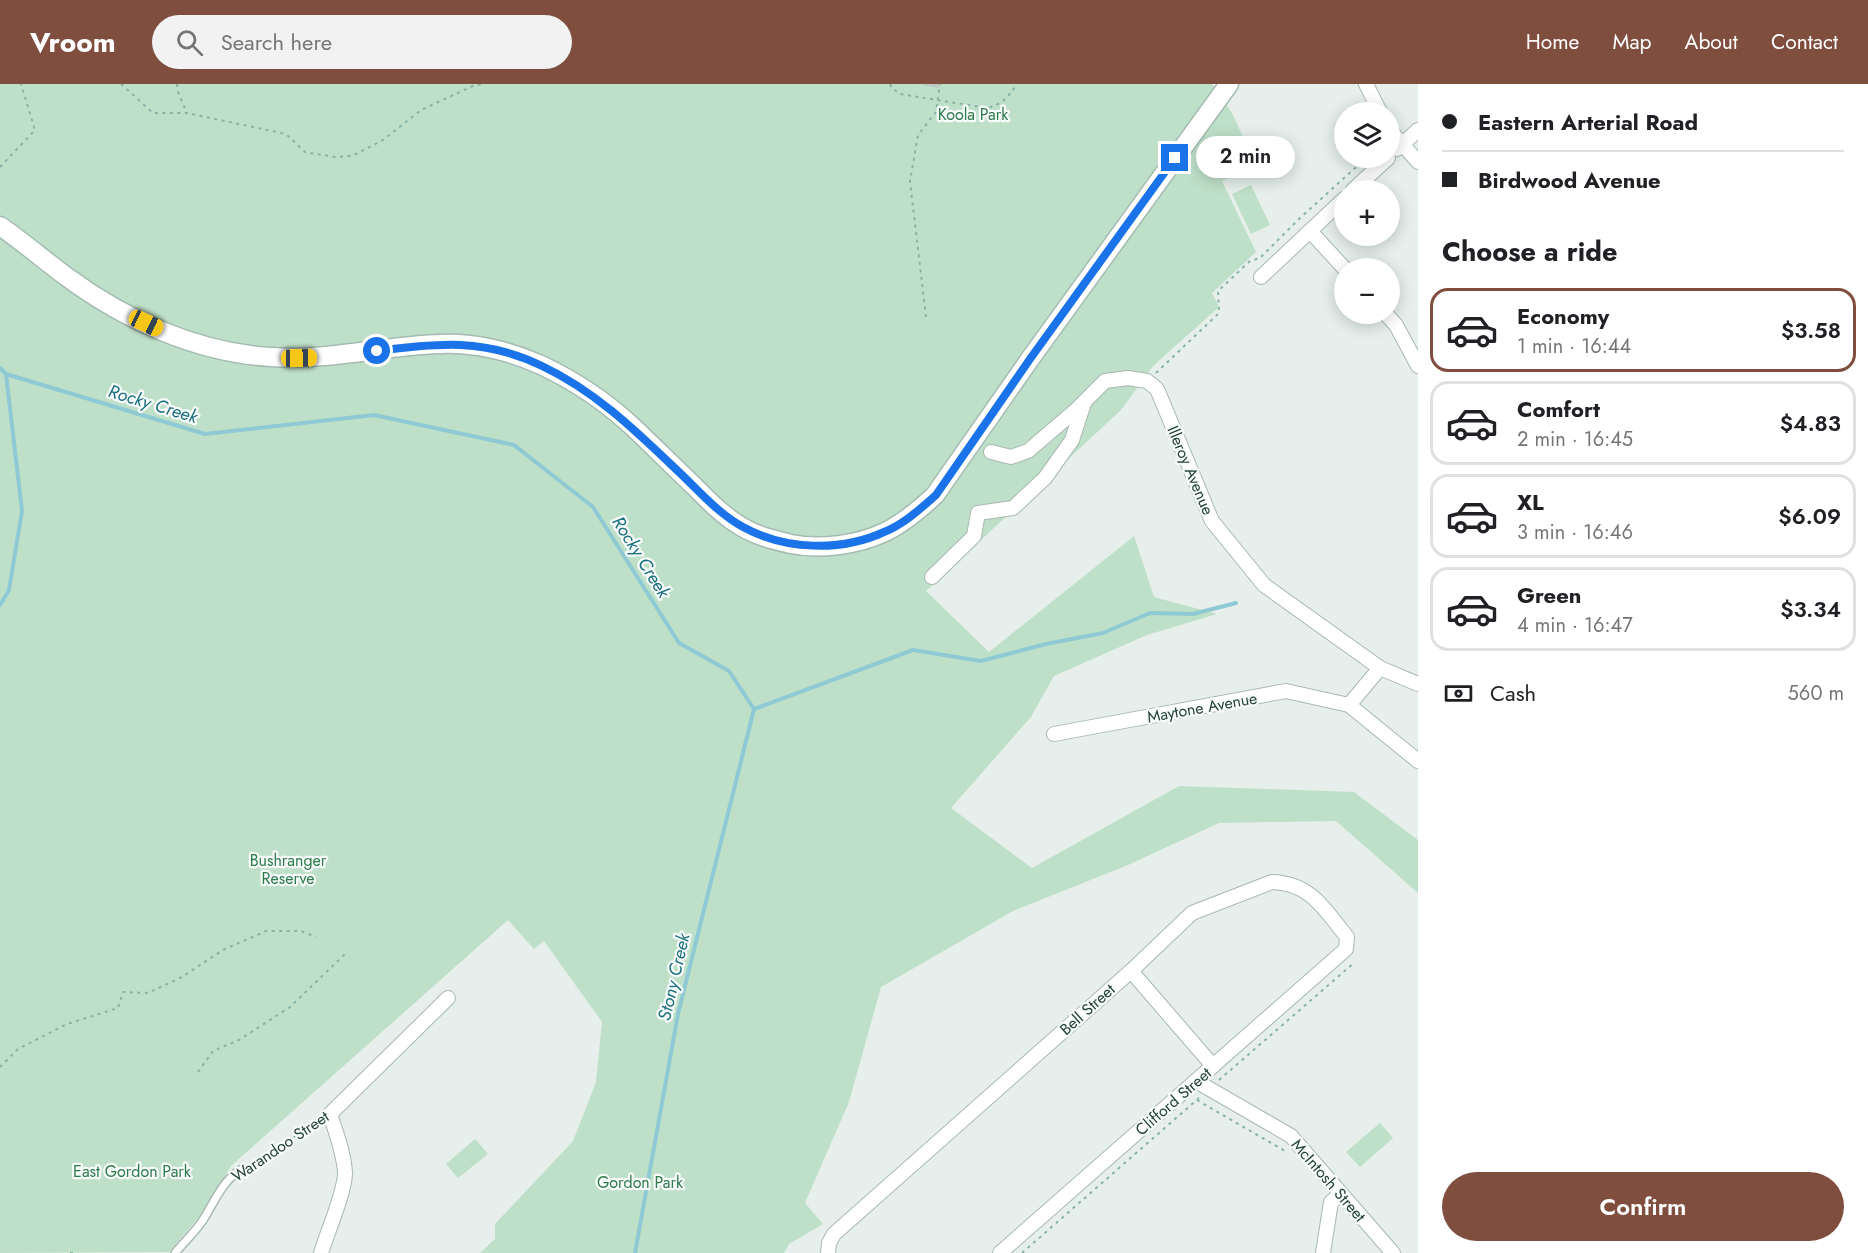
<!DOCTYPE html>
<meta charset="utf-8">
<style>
:root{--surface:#fff;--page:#f2f2f2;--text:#202124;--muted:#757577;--line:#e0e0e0;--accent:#7f4e3f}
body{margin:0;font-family:Jost,sans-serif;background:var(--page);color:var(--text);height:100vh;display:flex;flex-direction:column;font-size:22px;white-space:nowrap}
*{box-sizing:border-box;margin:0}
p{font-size:20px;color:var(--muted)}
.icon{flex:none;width:33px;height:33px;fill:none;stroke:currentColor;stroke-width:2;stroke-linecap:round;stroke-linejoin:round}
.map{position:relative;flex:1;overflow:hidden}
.side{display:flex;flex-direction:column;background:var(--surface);width:450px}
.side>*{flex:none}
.hud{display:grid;align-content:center;height:132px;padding:0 24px;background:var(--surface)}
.tools{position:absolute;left:1334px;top:18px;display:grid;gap:12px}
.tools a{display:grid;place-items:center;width:66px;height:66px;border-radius:50%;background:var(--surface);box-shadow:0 3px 15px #0003;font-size:30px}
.end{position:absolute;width:27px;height:27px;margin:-14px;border:8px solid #1a73e8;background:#fff;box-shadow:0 0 0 3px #fff}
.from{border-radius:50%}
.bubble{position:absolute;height:42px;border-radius:21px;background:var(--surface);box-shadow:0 3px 15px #0003;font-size:20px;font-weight:600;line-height:42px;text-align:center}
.car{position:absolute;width:18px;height:36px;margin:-18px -9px;border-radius:8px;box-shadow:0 0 4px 2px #0007;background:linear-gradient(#f5c518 24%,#345 0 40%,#f5c518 0 76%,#345 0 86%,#f5c518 0)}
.hud b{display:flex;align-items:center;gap:21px;height:57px;font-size:22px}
.hud b+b{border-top:2px solid var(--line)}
.hud i{width:15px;height:15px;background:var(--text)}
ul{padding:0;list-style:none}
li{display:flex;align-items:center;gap:18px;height:84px;margin:0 12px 9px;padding:0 12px;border:3px solid var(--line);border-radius:18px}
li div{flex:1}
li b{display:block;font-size:22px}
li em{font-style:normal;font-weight:600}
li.on{border-color:var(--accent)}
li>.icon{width:54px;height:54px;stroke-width:1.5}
h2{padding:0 24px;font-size:27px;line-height:72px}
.pay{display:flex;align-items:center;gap:15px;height:66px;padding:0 24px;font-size:22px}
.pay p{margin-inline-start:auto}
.cta{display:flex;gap:12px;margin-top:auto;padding:12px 24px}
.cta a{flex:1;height:69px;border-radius:36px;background:var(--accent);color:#fff;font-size:24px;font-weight:600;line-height:69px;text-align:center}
header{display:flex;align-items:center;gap:36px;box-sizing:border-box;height:84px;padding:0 30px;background:var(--accent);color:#fff}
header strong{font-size:28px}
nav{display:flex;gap:33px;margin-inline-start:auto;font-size:21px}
.search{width:420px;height:54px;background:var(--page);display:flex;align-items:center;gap:15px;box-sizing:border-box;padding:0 21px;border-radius:33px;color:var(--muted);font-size:22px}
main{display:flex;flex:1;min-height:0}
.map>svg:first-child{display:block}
</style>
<header>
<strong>Vroom</strong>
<div class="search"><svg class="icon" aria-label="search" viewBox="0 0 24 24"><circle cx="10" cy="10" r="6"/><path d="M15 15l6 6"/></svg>Search here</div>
<nav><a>Home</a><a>Map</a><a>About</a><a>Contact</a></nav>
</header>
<main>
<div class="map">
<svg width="1418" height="1169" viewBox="0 0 1418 1169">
<rect width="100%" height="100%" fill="#e6efeb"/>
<!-- green -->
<g fill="#bfe0c8">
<polygon points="0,0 1212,0 1232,29 1256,81 1222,97 1256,168 1212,209 1219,223 1153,282 1121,326 926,507 989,568 1134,452 1154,513 1217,530 1147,551 1054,592 1031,633 951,724 1032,784 1179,702 1354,708 1418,756 1418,809 1336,737 1219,739 1128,781 1013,827 881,903 849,1018 805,1119 823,1140 789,1160 784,1169 480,1169 495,1155 495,1140 573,1057 596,998 602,938 544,857 534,865 508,836 231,1082 205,1126 169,1168 0,1169"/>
<polygon points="1251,101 1270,141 1251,150 1232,110"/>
<polygon points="1380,1039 1393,1054 1360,1083 1346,1068"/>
<polygon points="475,1055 488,1070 458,1094 446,1080"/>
</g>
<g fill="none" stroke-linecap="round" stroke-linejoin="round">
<!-- stream -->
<g stroke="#8ec9d4" stroke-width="4">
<polyline points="0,284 6,290 205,350 374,331 514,361 593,423 679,559 729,587 754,625 913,566 981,577 1046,560 1103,549 1150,529 1193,530 1236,519"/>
<polyline points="0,521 9,506 22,427 6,290"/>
<polyline points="635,1169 678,930 754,625"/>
</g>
</g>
<!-- building -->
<polygon fill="#bbcac4" points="922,0 939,0 939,4 922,1"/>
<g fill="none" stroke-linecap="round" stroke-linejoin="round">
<defs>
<path id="lane" d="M 175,1169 C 184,1158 195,1148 203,1136 C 214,1119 223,1095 242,1085"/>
<g id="street">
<polyline points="1366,0 1380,28"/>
<polyline points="1389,45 1418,78"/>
<polyline points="1397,65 1418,46"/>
<polyline points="1353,106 1388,74"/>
<polyline points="1310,147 1344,184"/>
<polyline points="1261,193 1344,115"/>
<polyline points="1386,230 1396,241 1418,282"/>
<polyline points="991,368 1011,373 1028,367 1076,326 1105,297 1128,294 1147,297 1157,305 1212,437 1264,501 1380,584 1418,600"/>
<polyline points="932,493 974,452 978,429 1013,424 1045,394 1072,356 1084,319"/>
<polyline points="1349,621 1418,677"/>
<polyline points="1054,650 1286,607 1349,621 1380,584"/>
<polyline points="1131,887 1213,982"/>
<polyline points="1196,997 1291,1052 1393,1169"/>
<path d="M 321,1169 C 327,1149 345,1108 345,1089 C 344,1069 336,1049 330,1030 L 448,914"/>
<path d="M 828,1169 L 829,1159 L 834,1150 L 1131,887 L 1192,829 L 1272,798 C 1311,799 1325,826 1347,853 L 1346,865 L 1000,1169"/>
<polyline points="1323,1169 1331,1118 1341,1110"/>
</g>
<path id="secondary" d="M 0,142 C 23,158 44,176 67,193 C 125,236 198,269 271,273 C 328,277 382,262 439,260 C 473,258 510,267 541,281 C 575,297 606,318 633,343 C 653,362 673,382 694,402 C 709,417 723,432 742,443 C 757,452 774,456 791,460 C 820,466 858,461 885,448 C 904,439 920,425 935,411 L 1030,275 L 1229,0"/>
</defs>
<!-- lane casing -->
<use href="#lane" stroke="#a8b8b2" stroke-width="10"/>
<!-- street casing -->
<use href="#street" stroke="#a8b8b2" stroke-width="16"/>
<!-- secondary casing -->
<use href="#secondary" stroke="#a4bbb3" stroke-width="21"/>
<!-- path -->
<g stroke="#86b3a5" stroke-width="2" stroke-dasharray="3 4.5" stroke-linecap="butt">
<polyline points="121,0 153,29 187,29 286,50 305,68 335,73 352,72 383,56 421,26 475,1 485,0"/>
<polyline points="177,0 178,8 187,29"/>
<path d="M 890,0 L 892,4 L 900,10 L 987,24 C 1003,20 1008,13 1017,0"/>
<polyline points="0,83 35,46 21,0"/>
<polyline points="926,233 910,97 918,51 936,28 940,0"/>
<polyline points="1156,289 1219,229 1218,207 1250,177 1260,174 1299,135 1366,74"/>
<polyline points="0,983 18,965 67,940 118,924 123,908 148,909 182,893 223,866 266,847 301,847 316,853"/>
<polyline points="198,988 213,967 239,956 290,923 345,870"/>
<polyline points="1219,996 1355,878"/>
<polyline points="1197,1016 1285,1067"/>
<polyline points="249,1081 318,1038"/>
<polyline points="70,1169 73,1169"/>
<polyline points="1022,1169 1199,1014"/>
</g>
<!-- lane -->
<use href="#lane" stroke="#fff" stroke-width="7"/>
<!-- street -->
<use href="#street" stroke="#fff" stroke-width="14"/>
<!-- secondary -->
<use href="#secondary" stroke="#fff" stroke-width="18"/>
</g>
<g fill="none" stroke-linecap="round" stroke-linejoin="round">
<!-- route -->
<path stroke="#1a73e8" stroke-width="8" d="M 377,267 C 437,259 485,254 542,282 C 597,308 638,349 681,390 C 701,409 719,430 743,443 C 785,466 841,468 884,448 C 904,440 920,425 936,411 L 1030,275 L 1175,74"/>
</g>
<g text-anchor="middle" stroke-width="4.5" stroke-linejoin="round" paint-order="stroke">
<!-- park labels -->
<g font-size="16" fill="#2d7a4b" stroke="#f7fbf9">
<text x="973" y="36">Koola Park</text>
<text x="288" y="782">Bushranger<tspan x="288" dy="18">Reserve</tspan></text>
<text x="132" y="1093">East Gordon Park</text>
<text x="640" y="1104">Gordon Park</text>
</g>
<!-- street labels -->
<g font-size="16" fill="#24423a" stroke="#f7fbf9">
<text transform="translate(1191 386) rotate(67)" y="6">Illeroy Avenue</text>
<text transform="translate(1202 623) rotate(-10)" y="6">Maytone Avenue</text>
<text transform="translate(1087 925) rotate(-42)" y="6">Bell Street</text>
<text transform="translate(1173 1017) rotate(-41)" y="6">Clifford Street</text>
<text transform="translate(280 1062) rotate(-34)" y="6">Warandoo Street</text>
<text transform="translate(1329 1096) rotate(49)" y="6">McIntosh Street</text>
</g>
<!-- water labels -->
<g font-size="18" font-style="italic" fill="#1c6f80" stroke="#f7fbf9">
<text transform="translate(153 320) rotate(17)" y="6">Rocky Creek</text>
<text transform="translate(641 473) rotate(58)" y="6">Rocky Creek</text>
<text transform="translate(674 893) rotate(-77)" y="6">Stony Creek</text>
</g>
</g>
</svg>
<div class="tools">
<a><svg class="icon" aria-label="layers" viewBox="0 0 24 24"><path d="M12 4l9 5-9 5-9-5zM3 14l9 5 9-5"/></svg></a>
<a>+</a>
<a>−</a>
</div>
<i class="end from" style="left:377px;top:267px"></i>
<i class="end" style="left:1175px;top:74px"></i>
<div class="bubble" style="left:1196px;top:52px;width:99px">2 min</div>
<i class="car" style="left:146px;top:239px;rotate:115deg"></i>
<i class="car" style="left:299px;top:274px;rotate:89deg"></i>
</div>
<section class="side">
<div class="hud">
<b><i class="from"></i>Eastern Arterial Road</b>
<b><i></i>Birdwood Avenue</b>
</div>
<h2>Choose a ride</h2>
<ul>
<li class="on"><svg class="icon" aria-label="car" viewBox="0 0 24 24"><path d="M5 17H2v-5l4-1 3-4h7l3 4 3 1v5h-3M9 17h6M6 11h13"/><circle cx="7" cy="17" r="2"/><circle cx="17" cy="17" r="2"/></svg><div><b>Economy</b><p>1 min · 16:44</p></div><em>$3.58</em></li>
<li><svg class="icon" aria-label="car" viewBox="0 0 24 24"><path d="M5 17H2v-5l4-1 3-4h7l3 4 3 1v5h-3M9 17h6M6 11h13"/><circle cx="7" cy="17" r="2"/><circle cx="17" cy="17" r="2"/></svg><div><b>Comfort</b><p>2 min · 16:45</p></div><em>$4.83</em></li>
<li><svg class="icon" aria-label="car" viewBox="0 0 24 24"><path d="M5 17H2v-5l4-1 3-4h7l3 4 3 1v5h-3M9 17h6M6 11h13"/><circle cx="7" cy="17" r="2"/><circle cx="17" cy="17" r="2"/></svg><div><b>XL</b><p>3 min · 16:46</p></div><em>$6.09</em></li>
<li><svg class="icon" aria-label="car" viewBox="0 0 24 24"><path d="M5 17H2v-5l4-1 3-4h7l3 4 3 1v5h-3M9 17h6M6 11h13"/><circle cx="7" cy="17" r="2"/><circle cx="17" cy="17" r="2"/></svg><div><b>Green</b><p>4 min · 16:47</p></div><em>$3.34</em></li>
</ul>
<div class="pay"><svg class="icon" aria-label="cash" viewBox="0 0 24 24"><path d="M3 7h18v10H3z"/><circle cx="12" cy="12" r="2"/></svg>Cash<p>560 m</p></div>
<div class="cta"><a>Confirm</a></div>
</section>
</main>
